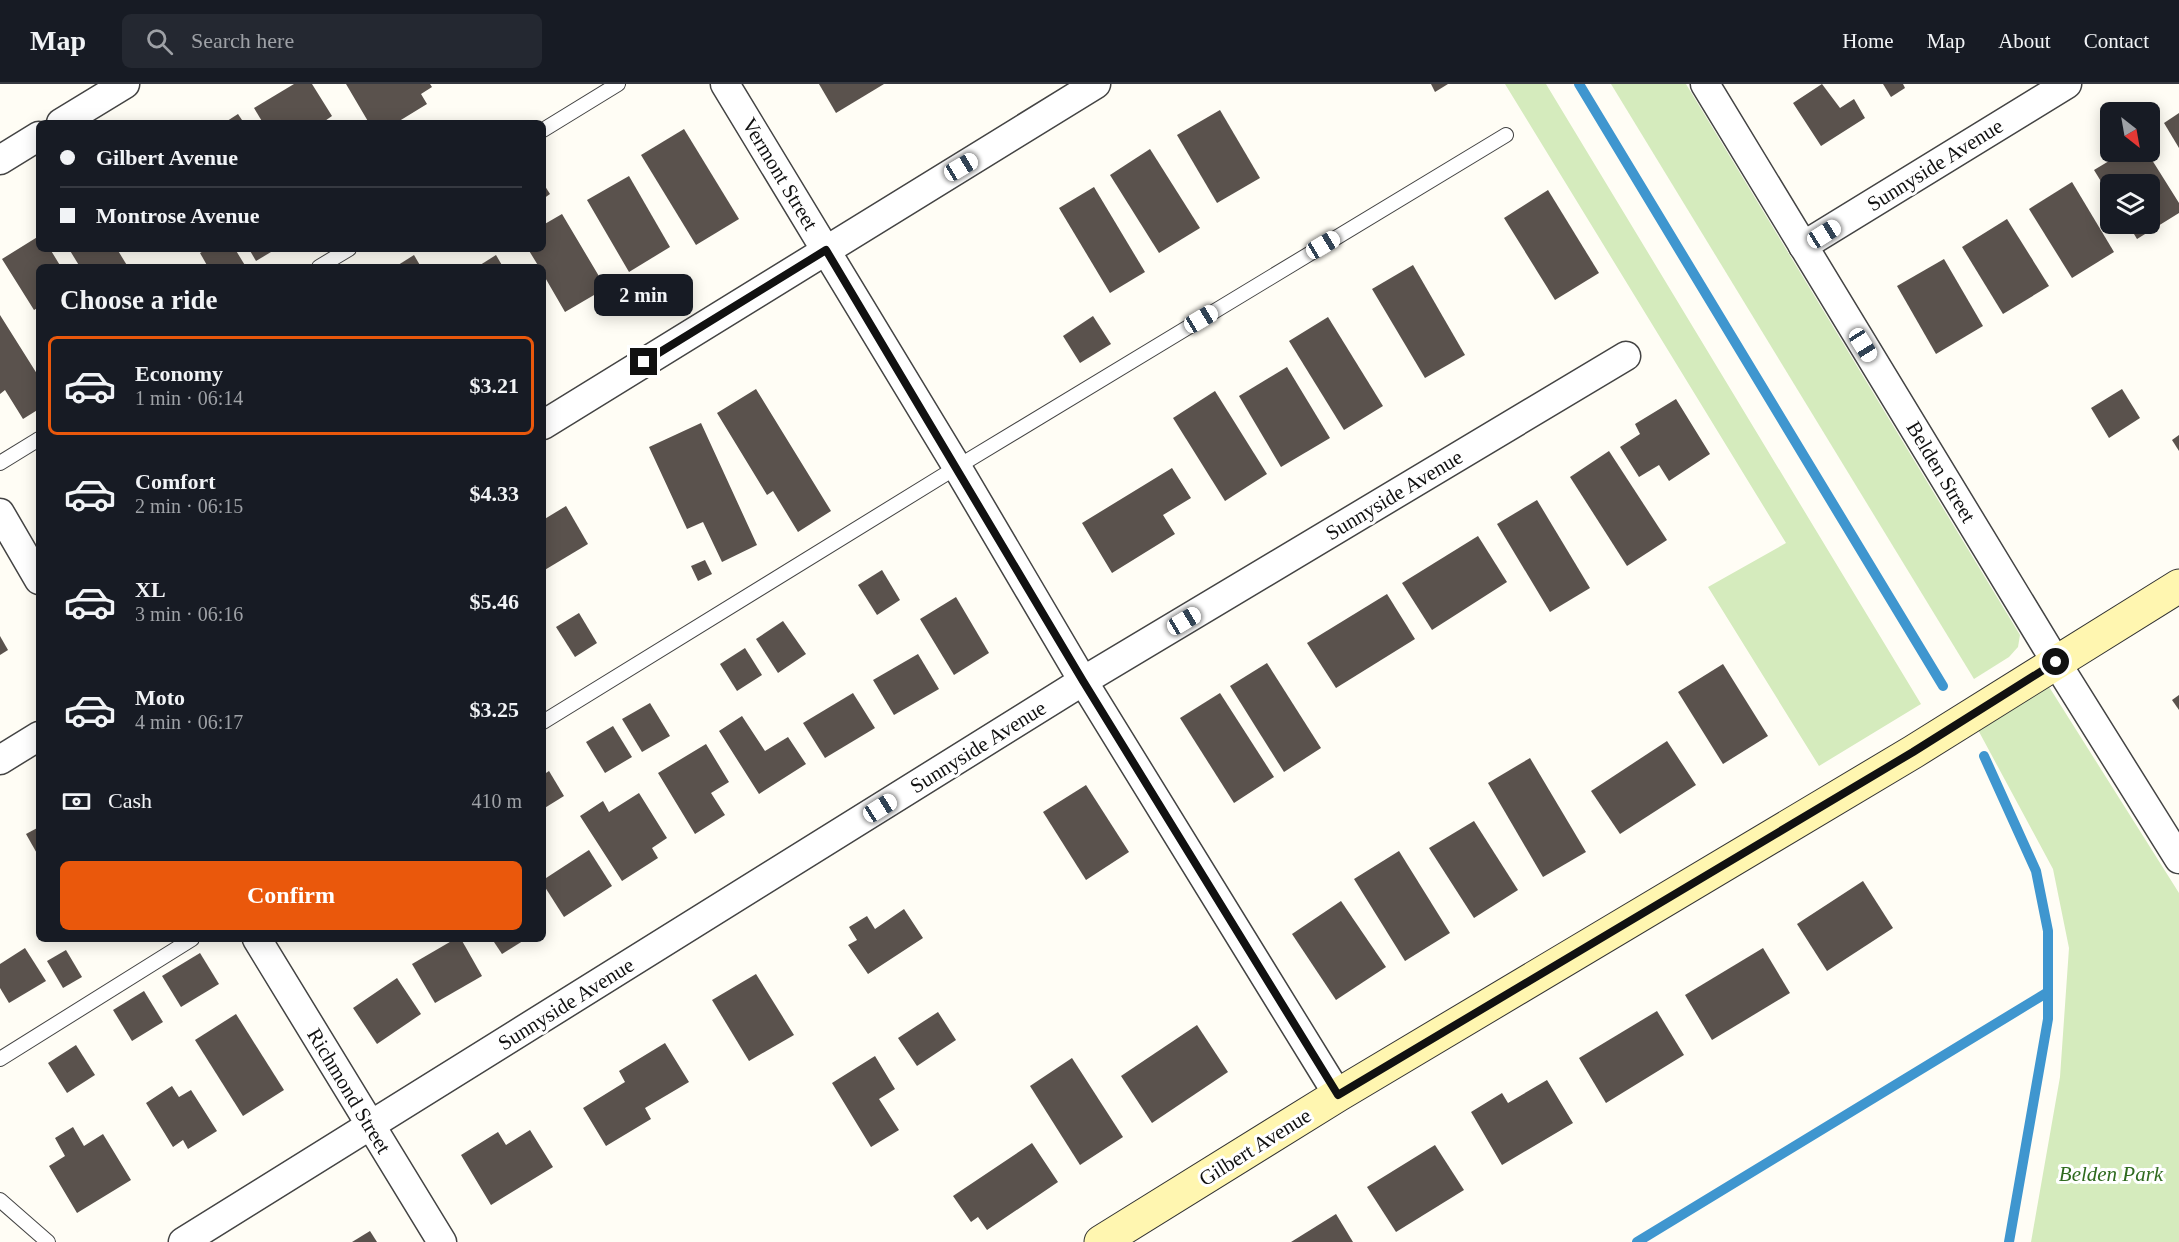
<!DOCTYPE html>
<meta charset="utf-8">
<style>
:root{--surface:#171b24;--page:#242831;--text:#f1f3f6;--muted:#9ea1a6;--line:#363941;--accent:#ea580c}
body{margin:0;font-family:Georgia,serif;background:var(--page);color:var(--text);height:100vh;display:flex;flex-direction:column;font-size:22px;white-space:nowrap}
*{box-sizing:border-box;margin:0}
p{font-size:20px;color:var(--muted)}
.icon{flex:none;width:33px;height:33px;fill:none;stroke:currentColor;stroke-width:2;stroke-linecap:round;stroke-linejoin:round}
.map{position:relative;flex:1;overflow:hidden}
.details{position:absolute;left:36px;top:180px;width:510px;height:678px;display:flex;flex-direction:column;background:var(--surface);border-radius:9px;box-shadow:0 3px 15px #0003}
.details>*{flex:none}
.banner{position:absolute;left:36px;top:36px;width:510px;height:132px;border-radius:9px;box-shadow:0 3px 15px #0003;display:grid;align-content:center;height:132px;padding:0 24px;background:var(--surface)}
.needle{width:39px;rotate:149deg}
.controls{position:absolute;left:2100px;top:18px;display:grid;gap:12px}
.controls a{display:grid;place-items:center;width:60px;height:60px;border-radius:9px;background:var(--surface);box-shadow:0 3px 15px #0003;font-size:30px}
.end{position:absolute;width:27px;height:27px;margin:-14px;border:8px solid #111;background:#fff;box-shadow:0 0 0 3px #fff}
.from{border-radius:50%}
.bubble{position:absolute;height:42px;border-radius:9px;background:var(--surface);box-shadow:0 3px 15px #0003;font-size:20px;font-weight:800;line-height:42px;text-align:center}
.car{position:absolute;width:18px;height:36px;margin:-18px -9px;border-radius:8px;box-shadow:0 0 4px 2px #0007;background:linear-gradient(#fff 24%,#345 0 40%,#fff 0 76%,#345 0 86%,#fff 0)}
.banner b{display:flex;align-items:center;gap:21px;height:57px;font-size:22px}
.banner b+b{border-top:2px solid var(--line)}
.banner i{width:15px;height:15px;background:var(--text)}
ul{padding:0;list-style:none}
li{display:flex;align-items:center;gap:18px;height:99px;margin:0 12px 9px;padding:0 12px;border:3px solid transparent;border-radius:9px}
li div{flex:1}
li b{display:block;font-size:22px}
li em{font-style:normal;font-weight:800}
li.on{border-color:var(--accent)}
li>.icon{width:54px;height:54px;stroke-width:1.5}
h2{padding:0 24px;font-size:27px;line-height:72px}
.pay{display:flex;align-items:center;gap:15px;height:66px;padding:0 24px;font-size:22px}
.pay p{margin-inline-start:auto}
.primary-button{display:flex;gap:12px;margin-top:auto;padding:12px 24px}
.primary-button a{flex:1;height:69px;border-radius:9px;background:var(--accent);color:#fff;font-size:24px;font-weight:800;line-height:69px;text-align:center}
header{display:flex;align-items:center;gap:36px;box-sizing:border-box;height:84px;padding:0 30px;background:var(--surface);border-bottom:2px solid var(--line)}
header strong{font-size:28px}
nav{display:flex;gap:33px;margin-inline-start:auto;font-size:21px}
.search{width:420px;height:54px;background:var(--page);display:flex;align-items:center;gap:15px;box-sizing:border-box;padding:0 21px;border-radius:9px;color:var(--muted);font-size:22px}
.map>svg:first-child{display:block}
</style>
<header>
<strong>Map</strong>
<div class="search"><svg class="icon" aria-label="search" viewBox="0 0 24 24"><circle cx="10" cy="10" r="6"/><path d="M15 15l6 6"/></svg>Search here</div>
<nav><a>Home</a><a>Map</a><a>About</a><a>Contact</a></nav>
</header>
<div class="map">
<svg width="2179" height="1158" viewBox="0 0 2179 1158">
<rect width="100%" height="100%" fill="#fffdf5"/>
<!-- green -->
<g fill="#d5ebbd">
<polygon points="1505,0 1546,0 1921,620 1819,682 1708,503 1786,459"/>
<polygon points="1611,0 1686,0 2020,551 2018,563 2009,573 1974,595"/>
<polygon points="2046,598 2179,809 2179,1158 2031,1158 2060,993 2069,864 2053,785 1977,644"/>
</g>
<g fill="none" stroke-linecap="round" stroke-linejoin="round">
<!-- stream -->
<g stroke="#3f96cf" stroke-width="10">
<polyline points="1579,0 1943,602"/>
<polyline points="1984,672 2036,787 2048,847 2048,935 2009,1158"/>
<polyline points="1637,1158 2048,908"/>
</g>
</g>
<!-- building -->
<g fill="#5a524d">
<polygon points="294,0 312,0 332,32 322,39 263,39 254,24"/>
<polygon points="346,0 430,0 432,3 421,10 427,20 396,39 369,39"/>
<polygon points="819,0 884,0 836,29"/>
<polygon points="1431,0 1448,0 1435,8"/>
<polygon points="1822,0 1840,24 1854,15 1865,34 1821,62 1793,19"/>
<polygon points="1883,0 1903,0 1905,4 1891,13"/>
<polygon points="1220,26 1260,94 1217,119 1177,51"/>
<polygon points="2179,29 2179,64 2164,39"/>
<polygon points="238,30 244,39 224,39"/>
<polygon points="684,45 739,135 696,161 641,71"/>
<polygon points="1150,65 1200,144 1159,169 1110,91"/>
<polygon points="2124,68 2147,68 2179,119 2179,129 2137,155 2128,140 2150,140 2150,100 2110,100 2110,112 2094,86"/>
<polygon points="629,92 670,163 629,188 587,116"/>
<polygon points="2072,98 2114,168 2072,194 2029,125"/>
<polygon points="543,99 550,110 543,115"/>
<polygon points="1094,103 1145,188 1110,209 1059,124"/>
<polygon points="1548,106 1599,189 1555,216 1504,134"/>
<polygon points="562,130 606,204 565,228 543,190 543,183 539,183 528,165 543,165 543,141"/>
<polygon points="2007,135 2049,202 2003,230 1962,163"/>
<polygon points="39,152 39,165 50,165 61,183 39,183 39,223 34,226 2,175"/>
<polygon points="69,165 117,165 128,183 80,183"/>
<polygon points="207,165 235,165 246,183 208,183 200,169"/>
<polygon points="249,165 276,165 256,177"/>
<polygon points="414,171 421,183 395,183"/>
<polygon points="496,171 503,183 477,183"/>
<polygon points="1944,175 1983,242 1936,270 1897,202"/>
<polygon points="1413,181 1465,271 1425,294 1372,205"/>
<polygon points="0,231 39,293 39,325 23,335 5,306 0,310"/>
<polygon points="1093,232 1111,260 1080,279 1063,252"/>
<polygon points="1328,233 1383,322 1344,346 1289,257"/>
<polygon points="1287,283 1330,354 1281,383 1239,312"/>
<polygon points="756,305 831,427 798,448 773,407 767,411 717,329"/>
<polygon points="2122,305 2140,334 2109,354 2091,324"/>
<polygon points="1215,307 1267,390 1225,417 1173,334"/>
<polygon points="1676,315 1710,370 1669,397 1659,381 1639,393 1620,363 1640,350 1635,340"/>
<polygon points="701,339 757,461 722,478 703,438 687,445 649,363"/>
<polygon points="2179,351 2179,367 2172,356"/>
<polygon points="1609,367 1667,456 1627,482 1570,393"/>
<polygon points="1172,384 1191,414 1163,431 1175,450 1112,489 1082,439"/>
<polygon points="1537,416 1590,504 1550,528 1497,440"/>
<polygon points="566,422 588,460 543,487 543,436"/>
<polygon points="1478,452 1507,498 1432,546 1402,499"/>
<polygon points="705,476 712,490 698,497 691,482"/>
<polygon points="882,486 900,516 877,531 858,501"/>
<polygon points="1387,510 1415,555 1336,604 1307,559"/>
<polygon points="956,513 989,569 954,591 920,535"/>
<polygon points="579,529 597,559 575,573 556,543"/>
<polygon points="783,537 806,570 778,589 756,555"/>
<polygon points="0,552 8,566 0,571"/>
<polygon points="745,564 762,591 737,607 720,580"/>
<polygon points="918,570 939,605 894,631 873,596"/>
<polygon points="1267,579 1321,664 1284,688 1230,602"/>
<polygon points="1723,580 1768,652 1723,680 1678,608"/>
<polygon points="853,609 875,644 825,674 803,639"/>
<polygon points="1220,609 1274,693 1234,719 1180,634"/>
<polygon points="2179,611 2179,626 2172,616"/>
<polygon points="650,619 670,652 642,668 622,635"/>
<polygon points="742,632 765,667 788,653 806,680 759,710 719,647"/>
<polygon points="613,642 632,673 605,689 586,658"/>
<polygon points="1667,657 1696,701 1620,750 1591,707"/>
<polygon points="706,660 729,698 711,709 725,731 695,750 658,689"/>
<polygon points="1530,674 1586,768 1543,793 1488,699"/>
<polygon points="549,687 564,712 543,725 543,691"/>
<polygon points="1086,701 1129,768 1086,796 1043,728"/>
<polygon points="639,709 667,754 652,764 658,774 622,797 580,732 603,717 609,728"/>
<polygon points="1474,737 1518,806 1474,834 1429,764"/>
<polygon points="39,743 39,773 26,750"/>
<polygon points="589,766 612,802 564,833 543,800 543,796"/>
<polygon points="1399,767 1450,849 1405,877 1354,795"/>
<polygon points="1863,797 1893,844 1827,887 1797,840"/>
<polygon points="1341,817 1386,883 1336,916 1292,850"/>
<polygon points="904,825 923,854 868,890 848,861 857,856 849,843 867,832 875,845"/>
<polygon points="455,855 461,855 482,892 435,919 412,880"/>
<polygon points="492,855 526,855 502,870"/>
<polygon points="25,864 46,897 9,919 0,904 0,880"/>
<polygon points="1763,864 1790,909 1712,956 1685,911"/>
<polygon points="66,866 82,893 63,904 47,877"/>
<polygon points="200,869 219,900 181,923 162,892"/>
<polygon points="756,890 794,951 749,977 712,916"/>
<polygon points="397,894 421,930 377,960 353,924"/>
<polygon points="144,907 163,938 132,957 113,926"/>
<polygon points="1657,927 1684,971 1606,1019 1579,974"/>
<polygon points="938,928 956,956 917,982 898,954"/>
<polygon points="236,930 284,1006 243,1032 195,956"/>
<polygon points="1197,941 1228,988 1152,1039 1121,992"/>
<polygon points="665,959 689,998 645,1024 651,1035 606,1062 583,1024 625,998 619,987"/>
<polygon points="76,961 95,991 67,1009 48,979"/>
<polygon points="875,972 895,1005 879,1015 899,1046 871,1063 832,999"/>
<polygon points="1072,974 1123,1053 1080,1081 1030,1002"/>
<polygon points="1547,996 1573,1039 1502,1081 1471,1028 1502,1009 1508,1019"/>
<polygon points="172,1002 179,1013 191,1006 217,1047 188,1065 183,1056 173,1063 146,1019"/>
<polygon points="73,1043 84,1062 103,1050 131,1096 77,1129 49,1082 65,1072 55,1054"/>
<polygon points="530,1046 553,1083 491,1121 461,1071 498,1048 506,1061"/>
<polygon points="1032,1059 1058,1098 987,1146 978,1133 971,1138 953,1112"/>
<polygon points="1435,1061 1464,1106 1396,1148 1367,1103"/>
<polygon points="1336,1130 1353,1158 1291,1158"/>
<polygon points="370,1147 377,1158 352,1158"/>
</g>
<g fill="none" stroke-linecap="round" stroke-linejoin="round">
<defs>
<g id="lane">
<polyline points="543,46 618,0"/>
<polyline points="319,183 349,165"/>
<polyline points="0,379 39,355"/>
<polyline points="543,638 957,383 1506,51"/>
<polyline points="0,975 192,855"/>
<polyline points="0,1116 48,1158"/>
</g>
<g id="street">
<polyline points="725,0 957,383 1083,597 1338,1011"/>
<polyline points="1705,0 2056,578 2179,775"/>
<polyline points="61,39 125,0"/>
<polyline points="0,76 39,52"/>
<polyline points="1803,162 2067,0"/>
<polyline points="543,341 1096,0"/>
<polyline points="0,429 39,496"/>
<polyline points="0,676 39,652"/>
<polyline points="257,855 442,1158"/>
<polyline points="183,1158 1083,597 1626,272"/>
</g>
<polyline id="secondary" points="1101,1158 1338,1011 1913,668 2179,502"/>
</defs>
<!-- lane casing -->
<use href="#lane" stroke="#444" stroke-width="16"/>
<!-- street casing -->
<use href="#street" stroke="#444" stroke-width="31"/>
<!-- secondary casing -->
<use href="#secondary" stroke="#333" stroke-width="35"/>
<!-- lane -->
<use href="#lane" stroke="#fff" stroke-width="14"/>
<!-- street -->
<use href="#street" stroke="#fff" stroke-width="28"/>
<!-- secondary -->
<use href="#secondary" stroke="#fff6b0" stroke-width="33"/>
</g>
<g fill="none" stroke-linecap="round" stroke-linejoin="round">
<!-- route -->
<polyline stroke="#111" stroke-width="8" points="644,278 826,166 1083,597 1338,1011 1913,668 2056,578"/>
</g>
<g text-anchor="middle" stroke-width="6" stroke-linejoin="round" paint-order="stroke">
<!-- street labels -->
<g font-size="21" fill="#111" stroke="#fff">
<text transform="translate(1935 81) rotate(-32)" y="7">Sunnyside Avenue</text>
<text transform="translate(780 90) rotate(59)" y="7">Vermont Street</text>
<text transform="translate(1941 388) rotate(59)" y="7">Belden Street</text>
<text transform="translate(1394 411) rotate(-31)" y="7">Sunnyside Avenue</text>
<text transform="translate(978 663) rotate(-32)" y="7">Sunnyside Avenue</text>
<text transform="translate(566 920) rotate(-32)" y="7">Sunnyside Avenue</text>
<text transform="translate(349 1007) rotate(59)" y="7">Richmond Street</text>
<text transform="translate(1255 1063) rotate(-32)" y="7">Gilbert Avenue</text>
</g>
<!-- park labels -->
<g font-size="21" font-style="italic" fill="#2f6b1f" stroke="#fff">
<text x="2111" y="1097">Belden Park</text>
</g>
</g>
</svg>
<div class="controls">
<a><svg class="needle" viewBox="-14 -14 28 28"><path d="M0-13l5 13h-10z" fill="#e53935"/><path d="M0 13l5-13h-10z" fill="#9ea1a6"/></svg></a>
<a><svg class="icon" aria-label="layers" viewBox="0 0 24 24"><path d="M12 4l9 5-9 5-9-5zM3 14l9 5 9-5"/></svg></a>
</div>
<i class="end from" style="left:2056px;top:578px"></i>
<i class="end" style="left:644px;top:278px"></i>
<div class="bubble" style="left:594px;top:190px;width:99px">2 min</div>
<i class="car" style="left:961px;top:83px;rotate:59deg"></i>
<i class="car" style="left:1824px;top:150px;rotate:58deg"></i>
<i class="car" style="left:1323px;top:161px;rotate:59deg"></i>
<i class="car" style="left:1201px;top:235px;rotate:59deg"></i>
<i class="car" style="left:1863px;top:261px;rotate:148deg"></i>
<i class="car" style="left:1184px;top:537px;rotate:59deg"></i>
<i class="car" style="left:880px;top:724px;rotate:58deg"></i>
<div class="banner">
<b><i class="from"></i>Gilbert Avenue</b>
<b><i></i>Montrose Avenue</b>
</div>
<section class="details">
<h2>Choose a ride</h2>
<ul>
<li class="on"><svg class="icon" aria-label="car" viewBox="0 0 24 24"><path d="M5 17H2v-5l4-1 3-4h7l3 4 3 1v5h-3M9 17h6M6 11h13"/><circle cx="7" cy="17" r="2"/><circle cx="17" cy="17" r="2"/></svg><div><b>Economy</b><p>1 min · 06:14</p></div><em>$3.21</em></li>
<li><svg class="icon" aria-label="car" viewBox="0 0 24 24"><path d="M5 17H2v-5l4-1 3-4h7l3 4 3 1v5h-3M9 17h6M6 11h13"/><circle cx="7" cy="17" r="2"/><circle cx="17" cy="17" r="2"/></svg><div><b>Comfort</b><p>2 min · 06:15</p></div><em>$4.33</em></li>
<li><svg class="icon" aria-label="car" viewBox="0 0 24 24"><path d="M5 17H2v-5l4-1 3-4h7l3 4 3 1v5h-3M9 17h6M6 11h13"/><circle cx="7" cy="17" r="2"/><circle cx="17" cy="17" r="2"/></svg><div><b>XL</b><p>3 min · 06:16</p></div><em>$5.46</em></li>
<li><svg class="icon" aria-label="car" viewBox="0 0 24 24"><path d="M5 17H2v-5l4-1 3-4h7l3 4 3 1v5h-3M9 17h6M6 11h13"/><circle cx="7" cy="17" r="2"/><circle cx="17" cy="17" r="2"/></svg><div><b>Moto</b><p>4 min · 06:17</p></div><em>$3.25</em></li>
</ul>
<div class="pay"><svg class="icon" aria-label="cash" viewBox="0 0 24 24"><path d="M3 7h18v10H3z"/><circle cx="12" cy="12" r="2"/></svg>Cash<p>410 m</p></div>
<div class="primary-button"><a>Confirm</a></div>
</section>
</div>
